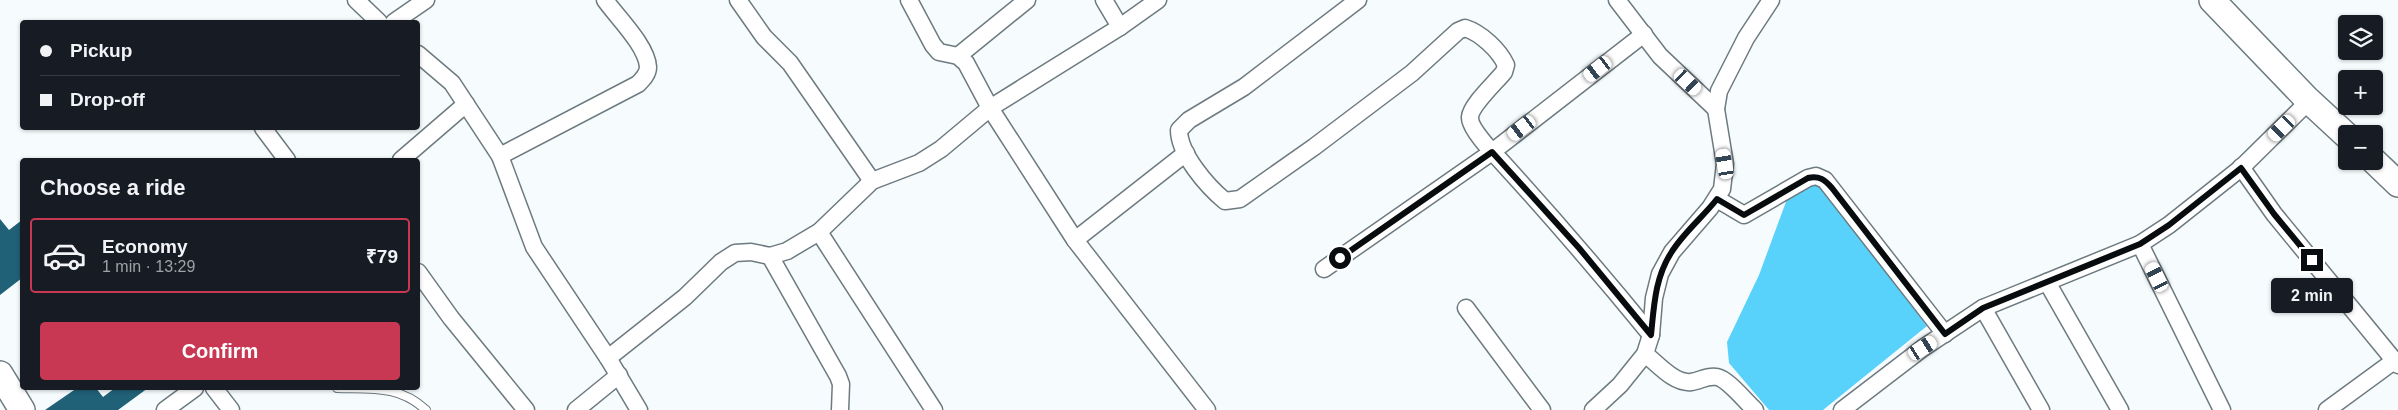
<!DOCTYPE html>
<meta charset="utf-8">
<style>
:root{--surface:#171b24;--page:#20242c;--text:#f1f3f6;--muted:#9ea1a6;--line:#363941;--accent:#c83853}
body{margin:0;font-family:Arial,sans-serif;background:var(--page);color:var(--text);height:100vh;display:flex;flex-direction:column;font-size:19px;white-space:nowrap}
*{box-sizing:border-box;margin:0}
p{font-size:16px;color:var(--muted)}
.icon{flex:none;width:28px;height:28px;fill:none;stroke:currentColor;stroke-width:2;stroke-linecap:round;stroke-linejoin:round}
.map{position:relative;flex:1;overflow:hidden}
.drawer{position:absolute;left:20px;top:158px;width:400px;height:232px;display:flex;flex-direction:column;background:var(--surface);border-radius:5px;box-shadow:0 1px 4px #0004}
.drawer>*{flex:none}
.guide{position:absolute;left:20px;top:20px;width:400px;height:110px;border-radius:5px;box-shadow:0 1px 4px #0004;display:grid;align-content:center;height:110px;padding:0 20px;background:var(--surface)}
.tools{position:absolute;left:2338px;top:15px;display:grid;gap:10px}
.tools a{display:grid;place-items:center;width:45px;height:45px;border-radius:5px;background:var(--surface);box-shadow:0 1px 4px #0004;font-size:25px}
.end{position:absolute;width:22px;height:22px;margin:-11px;border:6px solid #080c0e;background:#fff;box-shadow:0 0 0 2px #fff}
.from{border-radius:50%}
.bubble{position:absolute;height:35px;border-radius:5px;background:var(--surface);box-shadow:0 1px 4px #0004;font-size:16px;font-weight:800;line-height:35px;text-align:center}
.car{position:absolute;width:15px;height:30px;margin:-15px -8px;border-radius:6px;box-shadow:0 0 4px 1px #0007;background:linear-gradient(#fff 24%,#345 0 40%,#fff 0 76%,#345 0 86%,#fff 0)}
.guide b{display:flex;align-items:center;gap:18px;height:48px;font-size:19px}
.guide b+b{border-top:1px solid var(--line)}
.guide i{width:12px;height:12px;background:var(--text)}
ul{padding:0;list-style:none}
li{display:flex;align-items:center;gap:15px;height:75px;margin:0 10px 8px;padding:0 10px;border:2px solid transparent;border-radius:5px}
li div{flex:1}
li b{display:block;font-size:19px}
li em{font-style:normal;font-weight:800}
li.active{border-color:var(--accent)}
li>.icon{width:45px;height:45px;stroke-width:1.5}
h2{padding:0 20px;font-size:22px;line-height:60px}
.button{display:flex;gap:10px;margin-top:auto;padding:10px 20px}
.button a{flex:1;height:58px;border-radius:5px;background:var(--accent);color:#fff;font-size:20px;font-weight:800;line-height:58px;text-align:center}
.map>svg:first-child{display:block}
</style>
<div class="map">
<svg width="2398" height="410" viewBox="0 0 2398 410">
<rect width="100%" height="100%" fill="#f6fcfe"/>
<!-- water -->
<polygon fill="#58d1fb" points="1818,182 1927,326 1823,410 1769,410 1729,363 1727,342 1759,275 1790,191"/>
<!-- building -->
<g fill="#206177">
<polygon points="0,219 9,230 22,220 22,278 0,295"/>
<polygon points="77,388 96,388 103,397 115,388 148,388 118,410 45,410"/>
</g>
<g fill="none" stroke-linecap="round" stroke-linejoin="round">
<defs>
<path id="service" d="M 337,388 C 372,389 399,385 426,410"/>
<g id="minor">
<polyline points="356,0 379,22"/>
<polyline points="738,0 764,37 790,63 872,181"/>
<polyline points="909,0 933,45 939,52 958,56 966,63 990,108 1075,240 1207,410"/>
<polyline points="1104,0 1120,27"/>
<path d="M 1358,0 L 1244,87 L 1189,120 L 1179,130 C 1179,154 1207,186 1225,201 L 1240,199 L 1314,147 L 1412,73 L 1458,31 L 1465,28 C 1481,33 1499,50 1506,65 L 1504,72 C 1496,82 1471,105 1470,117 C 1469,128 1492,152 1500,160 C 1552,217 1602,275 1651,335"/>
<polyline points="1617,0 1660,56 1716,109"/>
<polyline points="394,22 426,0"/>
<polyline points="418,54 452,83 500,156 534,247 608,358 639,410"/>
<polyline points="958,56 1027,0"/>
<polyline points="263,128 287,160"/>
<path d="M 500,156 L 638,84 C 643,79 648,74 648,67 C 647,46 617,17 605,0"/>
<polyline points="401,160 466,104"/>
<polyline points="2241,167 2274,214 2398,365"/>
<polyline points="1717,199 1744,215 1808,178 1816,176 1825,180 1945,334"/>
<polyline points="819,232 934,410"/>
<polyline points="1075,240 1186,153"/>
<polyline points="2140,244 2222,410"/>
<polyline points="770,256 838,376 841,384 840,410"/>
<polyline points="1324,269 1492,152 1644,34"/>
<polyline points="418,272 451,318 526,410"/>
<polyline points="2047,282 2120,410"/>
<polyline points="1466,308 1542,410"/>
<polyline points="1983,308 2041,410"/>
<path d="M 1645,354 C 1657,363 1674,384 1691,382 C 1700,381 1707,375 1717,377 C 1728,379 1746,402 1755,410"/>
<polyline points="608,358 685,297 721,262 735,253 751,252 770,256 787,251 819,232 872,181 919,163 941,149 990,108 1120,27 1158,0"/>
<polyline points="214,388 231,410"/>
<polyline points="165,410 195,388"/>
<polyline points="576,410 619,375"/>
<polyline points="1593,410 1620,385 1645,354 1651,335 1654,298 1660,274 1672,252 1710,208 1722,189 1725,164 1716,109 1719,91 1746,38 1771,0"/>
<polyline points="1842,410 1923,348 1983,308 2140,244 2169,225 2241,168 2309,101"/>
<polyline points="2327,410 2394,361"/>
</g>
<g id="primary">
<polyline points="2212,0 2306,98 2346,135"/>
<polyline points="2374,161 2398,184"/>
<polyline points="0,374 22,410"/>
</g>
</defs>
<!-- service casing -->
<use href="#service" stroke="#6d7a7f" stroke-width="10"/>
<!-- minor casing -->
<use href="#minor" stroke="#6d7a7f" stroke-width="19"/>
<!-- primary casing -->
<use href="#primary" stroke="#6d7a7f" stroke-width="28"/>
<!-- service -->
<use href="#service" stroke="#fff" stroke-width="8"/>
<!-- minor -->
<use href="#minor" stroke="#fff" stroke-width="16"/>
<!-- primary -->
<use href="#primary" stroke="#fff" stroke-width="25"/>
</g>
<g fill="none" stroke-linecap="round" stroke-linejoin="round">
<!-- route -->
<path stroke="#080c0e" stroke-width="6" d="M 1340,258 L 1492,152 L 1579,248 L 1651,335 C 1654,306 1655,278 1671,253 C 1683,233 1703,217 1717,199 L 1744,215 L 1808,178 C 1819,175 1825,180 1832,188 L 1945,334 L 1983,308 L 2140,244 L 2169,225 L 2241,168 L 2274,214 L 2312,260"/>
</g>
</svg>
<div class="tools">
<a><svg class="icon" aria-label="layers" viewBox="0 0 24 24"><path d="M12 4l9 5-9 5-9-5zM3 14l9 5 9-5"/></svg></a>
<a>+</a>
<a>−</a>
</div>
<i class="end from" style="left:1340px;top:258px"></i>
<i class="end" style="left:2312px;top:260px"></i>
<div class="bubble" style="left:2271px;top:278px;width:82px">2 min</div>
<i class="car" style="left:1598px;top:69px;rotate:232deg"></i>
<i class="car" style="left:1688px;top:82px;rotate:133deg"></i>
<i class="car" style="left:1522px;top:128px;rotate:233deg"></i>
<i class="car" style="left:2282px;top:128px;rotate:226deg"></i>
<i class="car" style="left:1725px;top:164px;rotate:350deg"></i>
<i class="car" style="left:2157px;top:277px;rotate:334deg"></i>
<i class="car" style="left:1923px;top:348px;rotate:57deg"></i>
<div class="guide">
<b><i class="from"></i>Pickup</b>
<b><i></i>Drop-off</b>
</div>
<section class="drawer">
<h2>Choose a ride</h2>
<ul>
<li class="active"><svg class="icon" aria-label="car" viewBox="0 0 24 24"><path d="M5 17H2v-5l4-1 3-4h7l3 4 3 1v5h-3M9 17h6M6 11h13"/><circle cx="7" cy="17" r="2"/><circle cx="17" cy="17" r="2"/></svg><div><b>Economy</b><p>1 min · 13:29</p></div><em>₹79</em></li>
</ul>
<div class="button"><a>Confirm</a></div>
</section>
</div>
